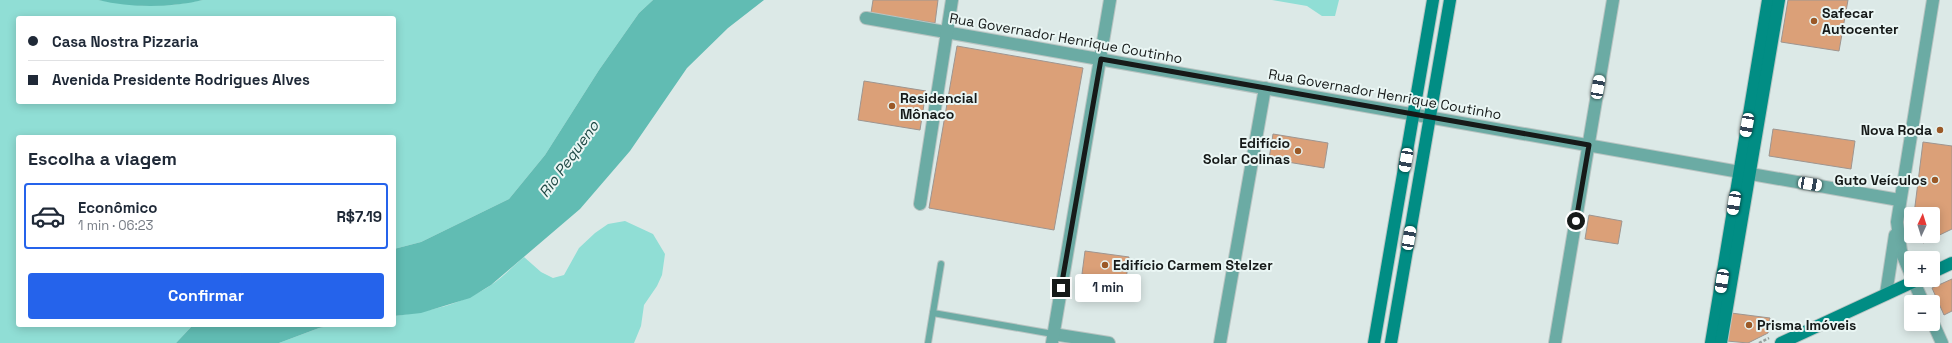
<!DOCTYPE html>
<html lang="pt">
<meta charset="utf-8">
<style>
:root{--surface:#fff;--page:#f2f2f3;--text:#1f2937;--muted:#747a83;--line:#e0e1e3;--accent:#2563eb}
body{margin:0;font-family:"Space Grotesk",sans-serif;background:var(--page);color:var(--text);height:100vh;display:flex;flex-direction:column;font-size:15px;white-space:nowrap}
*{box-sizing:border-box;margin:0}
p{font-size:13px;color:var(--muted)}
.icon{flex:none;width:22px;height:22px;fill:none;stroke:currentColor;stroke-width:2;stroke-linecap:round;stroke-linejoin:round}
.map{position:relative;flex:1;overflow:hidden}
.details{position:absolute;left:16px;top:135px;width:380px;height:192px;display:flex;flex-direction:column;background:var(--surface);border-radius:4px;box-shadow:0 2px 10px #0003}
.details>*{flex:none}
.hud{position:absolute;left:16px;top:16px;width:380px;height:88px;border-radius:4px;box-shadow:0 2px 10px #0003;display:grid;align-content:center;height:88px;padding:0 12px;background:var(--surface)}
.needle{width:26px;rotate:4deg}
.tools{position:absolute;left:1904px;top:207px;display:grid;gap:8px}
.tools a{display:grid;place-items:center;width:36px;height:36px;border-radius:4px;background:var(--surface);box-shadow:0 2px 10px #0003;font-size:20px}
.end{position:absolute;width:18px;height:18px;margin:-9px;border:5px solid #161a19;background:#fff;box-shadow:0 0 0 2px #fff}
.from{border-radius:50%}
.bubble{position:absolute;height:28px;border-radius:4px;background:var(--surface);box-shadow:0 2px 10px #0003;font-size:13px;font-weight:800;line-height:28px;text-align:center}
.car{position:absolute;width:12px;height:24px;margin:-12px -6px;border-radius:5px;box-shadow:0 0 3px 1px #0007;background:linear-gradient(#fff 24%,#345 0 40%,#fff 0 76%,#345 0 86%,#fff 0)}
.hud b{display:flex;align-items:center;gap:14px;height:38px;font-size:15px}
.hud b+b{border-top:1px solid var(--line)}
.hud i{width:10px;height:10px;background:var(--text)}
ul{padding:0;list-style:none}
li{display:flex;align-items:center;gap:12px;height:66px;margin:0 8px 6px;padding:0 4px;border:2px solid transparent;border-radius:4px}
li div{flex:1}
li b{display:block;font-size:15px}
li em{font-style:normal;font-weight:800}
li.active{border-color:var(--accent)}
li>.icon{width:36px;height:36px;stroke-width:1.5}
h2{padding:0 12px;font-size:18px;line-height:48px}
.primary-button{display:flex;gap:8px;margin-top:auto;padding:8px 12px}
.primary-button a{flex:1;height:46px;border-radius:4px;background:var(--accent);color:#fff;font-size:16px;font-weight:800;line-height:46px;text-align:center}
.map>svg:first-child{display:block}
</style>
<div class="map">
<svg width="1952" height="343" viewBox="0 0 1952 343">
<rect width="100%" height="100%" fill="#dce9e7"/>
<!-- green -->
<g fill="#90ded5" fill-rule="evenodd">
<path d="M 0,0 L 98,0 L 142,6 L 173,5 L 203,0 L 653,0 L 639,13 L 599,70 L 545,155 L 509,199 L 421,242 L 394,249 L 394,137 L 18,137 L 18,325 L 193,325 L 176,343 L 0,343 ZM 18,18 L 394,18 L 394,102 L 18,102 Z"/>
<polygon points="1272,0 1339,0 1335,16 1322,16 1307,6"/>
<path d="M 625,221 L 653,234 L 665,254 L 662,275 L 657,286 L 644,305 L 641,326 L 634,343 L 279,343 L 319,328 L 333,325 L 394,325 L 394,316 C 427,312 464,304 491,285 C 503,277 513,266 524,257 L 541,272 L 553,278 L 564,275 L 579,248 L 595,233 L 608,224 Z"/>
</g>
<!-- water -->
<g fill="#61bcb3">
<path d="M 98,0 L 203,0 C 169,8 132,8 98,0 Z"/>
<polygon points="653,0 764,0 728,28 687,68 630,151 580,209 491,285 470,298 421,313 394,316 394,249 421,242 509,199 545,155 599,70 639,13"/>
<polygon points="193,325 333,325 319,328 279,343 176,343"/>
</g>
<!-- building -->
<g fill="#dba078" stroke="#9e9590">
<polygon points="873,0 938,0 935,23 871,13"/>
<polygon points="1788,0 1848,0 1839,51 1781,42"/>
<polygon points="957,46 1083,68 1054,230 929,208"/>
<polygon points="864,81 926,91 920,130 858,120"/>
<polygon points="1773,129 1855,141 1851,169 1769,156"/>
<polygon points="1273,134 1328,143 1324,168 1269,159"/>
<polygon points="1923,142 1952,146 1952,229 1923,243 1920,236 1933,236 1933,214 1914,214"/>
<polygon points="1589,215 1622,221 1618,244 1585,239"/>
<polygon points="1085,251 1129,257 1126,280 1082,274"/>
<polygon points="1952,279 1952,311 1944,315 1932,288"/>
<polygon points="1731,313 1770,318 1768,333 1748,343 1727,341"/>
</g>
<g fill="none" stroke-linecap="round" stroke-linejoin="round">
<defs>
<g id="lane">
<polyline points="933,313 1053,334"/>
<polyline points="928,343 941,264"/>
</g>
<g id="street">
<polyline points="866,18 1899,200"/>
<polyline points="920,204 952,0"/>
<polyline points="1911,275 1901,251 1897,222 1933,0"/>
<polyline points="1913,280 1923,302"/>
<polyline points="1886,294 1895,235"/>
<polyline points="1933,323 1942,343"/>
<polyline points="1053,334 1109,343"/>
<polyline points="1052,343 1110,0"/>
<polyline points="1220,343 1265,88"/>
<polyline points="1555,343 1613,0"/>
</g>
<g id="secondary">
<polyline points="1933,272 1952,263"/>
<polyline points="1374,343 1433,0"/>
<polyline points="1391,343 1450,0"/>
<polyline points="1711,343 1768,0"/>
<polyline points="1721,343 1779,0"/>
<polyline points="1781,343 1917,280"/>
</g>
</defs>
<!-- lane casing -->
<use href="#lane" stroke="#b8c4c2" stroke-width="8"/>
<!-- street casing -->
<use href="#street" stroke="#b8c4c2" stroke-width="14"/>
<!-- secondary casing -->
<use href="#secondary" stroke="#b8c4c2" stroke-width="14"/>
<!-- path -->
<polyline stroke="#959f9d" stroke-width="2.5" stroke-dasharray="3 2" stroke-linecap="butt" points="1759,343 1769,338"/>
<!-- lane -->
<use href="#lane" stroke="#6baba4" stroke-width="6"/>
<!-- street -->
<use href="#street" stroke="#6baba4" stroke-width="12"/>
<!-- secondary -->
<use href="#secondary" stroke="#018d84" stroke-width="12"/>
</g>
<g fill="none" stroke-linecap="round" stroke-linejoin="round">
<!-- route -->
<polyline stroke="#161a19" stroke-width="5" points="1061,288 1101,59 1589,145 1576,221"/>
</g>
<!-- markers -->
<g fill="#9b5927" stroke="#eaf6f4" stroke-width="1.5">
<circle cx="1814" cy="21" r="4"/>
<circle cx="892" cy="106" r="4"/>
<circle cx="1940" cy="130" r="4"/>
<circle cx="1298" cy="151" r="4"/>
<circle cx="1935" cy="180" r="4"/>
<circle cx="1105" cy="265" r="4"/>
<circle cx="1749" cy="325" r="4"/>
</g>
<g text-anchor="middle" stroke-width="4" stroke-linejoin="round" paint-order="stroke">
<!-- poi labels -->
<g font-size="14" font-weight="bold" fill="#161a19" stroke="#eaf6f4" text-anchor="start">
<text x="1822" y="18">Safecar<tspan x="1822" dy="16">Autocenter</tspan></text>
<text x="900" y="103">Residencial<tspan x="900" dy="16">Mônaco</tspan></text>
<text x="1932" y="135" text-anchor="end">Nova Roda</text>
<text x="1290" y="148" text-anchor="end">Edifício<tspan x="1290" dy="16">Solar Colinas</tspan></text>
<text x="1927" y="185" text-anchor="end">Guto Veículos</text>
<text x="1113" y="270">Edifício Carmem Stelzer</text>
<text x="1757" y="330">Prisma Imóveis</text>
</g>
<!-- street labels -->
<g font-size="14" fill="#161a19" stroke="#eaf6f4">
<text transform="translate(1066 38) rotate(10)" y="5">Rua Governador Henrique Coutinho</text>
<text transform="translate(1385 94) rotate(10)" y="5">Rua Governador Henrique Coutinho</text>
</g>
<!-- water labels -->
<g font-size="15" font-style="italic" fill="#204a46" stroke="#eaf6f4">
<text transform="translate(569 159) rotate(-54)" y="5">Rio Pequeno</text>
</g>
</g>
</svg>
<div class="tools">
<a><svg class="needle" viewBox="-14 -14 28 28"><path d="M0-13l5 13h-10z" fill="#e53935"/><path d="M0 13l5-13h-10z" fill="#747a83"/></svg></a>
<a>+</a>
<a>−</a>
</div>
<i class="end from" style="left:1576px;top:221px"></i>
<i class="end" style="left:1061px;top:288px"></i>
<div class="bubble" style="left:1075px;top:274px;width:66px">1 min</div>
<i class="car" style="left:1598px;top:87px;rotate:10deg"></i>
<i class="car" style="left:1747px;top:125px;rotate:190deg"></i>
<i class="car" style="left:1406px;top:160px;rotate:190deg"></i>
<i class="car" style="left:1810px;top:184px;rotate:100deg"></i>
<i class="car" style="left:1734px;top:203px;rotate:189deg"></i>
<i class="car" style="left:1409px;top:238px;rotate:10deg"></i>
<i class="car" style="left:1722px;top:281px;rotate:189deg"></i>
<div class="hud">
<b><i class="from"></i>Casa Nostra Pizzaria</b>
<b><i></i>Avenida Presidente Rodrigues Alves</b>
</div>
<section class="details">
<h2>Escolha a viagem</h2>
<ul>
<li class="active"><svg class="icon" aria-label="car" viewBox="0 0 24 24"><path d="M5 17H2v-5l4-1 3-4h7l3 4 3 1v5h-3M9 17h6M6 11h13"/><circle cx="7" cy="17" r="2"/><circle cx="17" cy="17" r="2"/></svg><div><b>Econômico</b><p>1 min · 06:23</p></div><em>R$7.19</em></li>
</ul>
<div class="primary-button"><a>Confirmar</a></div>
</section>
</div>
